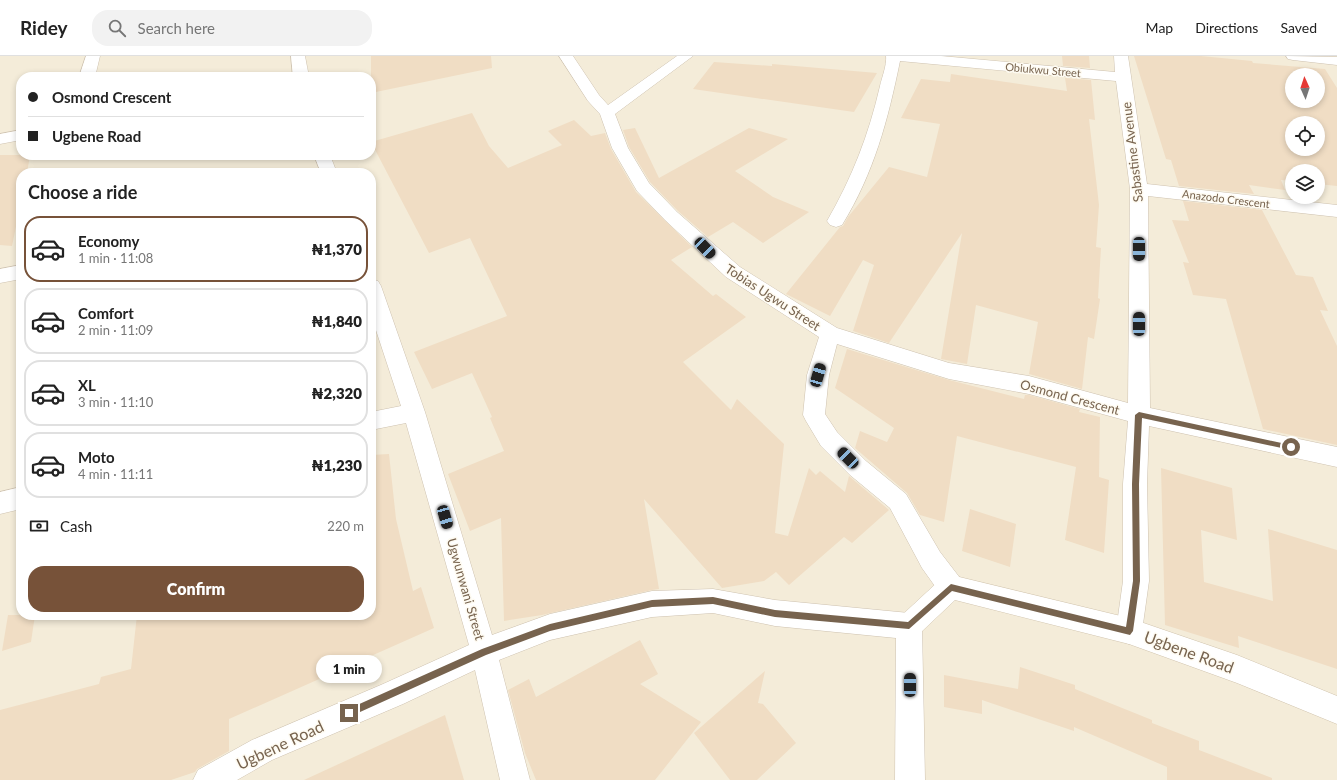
<!DOCTYPE html>
<meta charset="utf-8">
<style>
:root{--surface:#fff;--page:#f2f2f2;--text:#222;--muted:#767676;--line:#e0e0e0;--accent:#775239}
body{margin:0;font-family:Lato,sans-serif;background:var(--page);color:var(--text);height:100vh;display:flex;flex-direction:column;font-size:15px;white-space:nowrap}
*{box-sizing:border-box;margin:0}
p{font-size:13px;color:var(--muted)}
.icon{flex:none;width:22px;height:22px;fill:none;stroke:currentColor;stroke-width:2;stroke-linecap:round;stroke-linejoin:round}
.map{position:relative;flex:1;overflow:hidden}
.panel{position:absolute;left:16px;top:112px;width:360px;height:452px;display:flex;flex-direction:column;background:var(--surface);border-radius:16px;box-shadow:0 2px 6px #0003}
.panel>*{flex:none}
.banner{position:absolute;left:16px;top:16px;width:360px;height:88px;border-radius:16px;box-shadow:0 2px 6px #0003;display:grid;align-content:center;height:88px;padding:0 12px;background:var(--surface)}
.needle{width:26px;rotate:357deg}
.controls{position:absolute;left:1285px;top:12px;display:grid;gap:8px}
.controls a{display:grid;place-items:center;width:40px;height:40px;border-radius:50%;background:var(--surface);box-shadow:0 2px 6px #0003;font-size:20px}
.end{position:absolute;width:18px;height:18px;margin:-9px;border:5px solid #77634e;background:#fff;box-shadow:0 0 0 2px #fff}
.from{border-radius:50%}
.bubble{position:absolute;height:28px;border-radius:14px;background:var(--surface);box-shadow:0 2px 6px #0003;font-size:13px;font-weight:800;line-height:28px;text-align:center}
.car{position:absolute;width:12px;height:24px;margin:-12px -6px;border-radius:5px;box-shadow:0 0 3px 1px #0007;background:linear-gradient(#222 24%,#8ab4d8 0 40%,#222 0 76%,#8ab4d8 0 86%,#222 0)}
.banner b{display:flex;align-items:center;gap:14px;height:38px;font-size:15px}
.banner b+b{border-top:1px solid var(--line)}
.banner i{width:10px;height:10px;background:var(--text)}
ul{padding:0;list-style:none}
li{display:flex;align-items:center;gap:12px;height:66px;margin:0 8px 6px;padding:0 4px;border:2px solid var(--line);border-radius:16px}
li div{flex:1}
li b{display:block;font-size:15px}
li em{font-style:normal;font-weight:800}
li.selected{border-color:var(--accent)}
li>.icon{width:36px;height:36px;stroke-width:1.5}
h2{padding:0 12px;font-size:18px;line-height:48px}
.pay{display:flex;align-items:center;gap:10px;height:44px;padding:0 12px;font-size:15px}
.pay p{margin-inline-start:auto}
.action{display:flex;gap:8px;margin-top:auto;padding:8px 12px}
.action a{flex:1;height:46px;border-radius:16px;background:var(--accent);color:#fff;font-size:16px;font-weight:800;line-height:46px;text-align:center}
header{display:flex;align-items:center;gap:24px;box-sizing:border-box;height:56px;padding:0 20px;background:var(--surface);border-bottom:1px solid var(--line)}
header strong{font-size:19px}
nav{display:flex;gap:22px;margin-inline-start:auto;font-size:14px}
.search{width:280px;height:36px;background:var(--page);display:flex;align-items:center;gap:10px;box-sizing:border-box;padding:0 14px;border-radius:16px;color:var(--muted);font-size:15px}
.map>svg:first-child{display:block}
</style>
<header>
<strong>Ridey</strong>
<div class="search"><svg class="icon" aria-label="search" viewBox="0 0 24 24"><circle cx="10" cy="10" r="6"/><path d="M15 15l6 6"/></svg>Search here</div>
<nav><a>Map</a><a>Directions</a><a>Saved</a></nav>
</header>
<div class="map">
<svg width="1337" height="724" viewBox="0 0 1337 724">
<rect width="100%" height="100%" fill="#fcf8eb"/>
<!-- residential -->
<path fill="#f4ecd9" fill-rule="evenodd" d="M 0,0 L 1337,0 L 1337,724 L 0,724 ZM 1292,19 L 1318,19 L 1318,45 L 1292,45 ZM 21,21 L 371,21 L 371,99 L 21,99 ZM 1292,67 L 1318,67 L 1318,93 L 1292,93 ZM 1292,115 L 1318,115 L 1318,141 L 1292,141 ZM 21,117 L 371,117 L 371,559 L 21,559 Z"/>
<!-- building -->
<g fill="#f0ddc4" fill-rule="evenodd">
<polygon points="371,0 491,0 492,12 371,37"/>
<polygon points="1062,0 1089,0 1090,12 1063,10"/>
<path d="M 1134,0 L 1201,0 L 1252,5 L 1253,7 L 1325,13 L 1337,32 L 1337,130 L 1318,128 L 1318,115 L 1292,115 L 1292,125 L 1281,124 L 1285,134 L 1249,129 L 1254,138 L 1179,130 L 1171,104 L 1166,103 ZM 1292,19 L 1318,19 L 1318,45 L 1292,45 ZM 1292,67 L 1318,67 L 1318,93 L 1292,93 Z"/>
<polygon points="714,6 772,10 772,8 877,17 854,56 693,33"/>
<polygon points="951,18 1067,35 1065,22 1091,24 1095,64 1089,63 1099,149 1096,191 1101,192 1098,242 1100,243 1094,283 1088,281 1082,333 1029,318 1038,266 976,249 967,308 941,303 962,177 889,287 853,275 874,209 863,204 830,260 786,238 840,171 843,170 848,161 889,111 927,121 940,68 901,62 921,23 950,26"/>
<polygon points="472,57 489,90 508,112 562,89 548,75 574,64 591,80 605,77 611,93 636,136 692,191 671,204 713,240 716,238 746,261 683,306 731,354 737,343 784,388 775,477 788,480 809,412 816,419 820,415 845,436 849,420 889,454 852,487 844,481 789,529 776,516 764,525 722,532 644,443 659,533 652,534 542,559 504,565 501,462 470,475 448,418 504,395 490,362 492,361 472,317 432,333 414,296 507,260 470,182 429,197 371,86"/>
<polygon points="635,72 659,122 749,72 788,83 735,115 773,141 809,156 763,187 733,166 708,181 678,155 650,126 629,91 623,74"/>
<polygon points="0,99 30,99 27,117 21,117 21,146 12,190 0,189"/>
<polygon points="1183,145 1262,154 1296,219 1313,221 1328,255 1320,254 1337,290 1337,389 1263,373 1226,243 1193,239 1183,206 1189,207 1172,164 1189,165"/>
<polygon points="847,293 949,324 1024,343 1025,339 1029,339 1080,353 1079,356 1100,361 1099,421 1109,424 1104,497 1065,484 1076,411 957,380 944,466 920,459 907,437 855,392 860,375 887,386 894,372 835,332"/>
<polygon points="389,398 396,463 413,535 421,531 434,572 229,663 229,695 197,713 195,716 171,724 0,724 0,654 99,628 101,621 131,613 137,559 371,559 371,399"/>
<polygon points="1161,412 1232,432 1237,484 1201,474 1204,526 1273,545 1268,473 1337,494 1337,613 1238,580 1239,592 1165,569"/>
<polygon points="970,453 1016,468 1010,511 962,495"/>
<polygon points="8,559 35,559 31,586 2,595"/>
<polygon points="640,584 658,618 640,628 701,666 655,724 536,724 525,697 508,634 529,623 536,641"/>
<polygon points="1020,611 1075,629 1075,633 1152,664 1152,667 1199,685 1199,694 1272,722 1272,724 1167,724 1167,711 1074,671 1074,675 982,644 982,658 944,651 944,619 1018,633"/>
<polygon points="765,615 758,647 763,648 796,687 757,724 730,724 694,677"/>
<polygon points="445,659 464,724 304,724"/>
</g>
<g fill="none" stroke-linecap="round" stroke-linejoin="round">
<defs>
<g id="street">
<polygon points="86,0 100,0 95,21 79,21"/>
<polygon points="291,0 305,0 309,21 293,21"/>
<path d="M 559,0 L 573,0 L 599,39 L 608,49 L 677,0 L 693,0 L 615,58 L 628,92 L 649,127 L 677,156 L 740,211 L 837,272 L 949,307 L 1029,320 L 1128,347 L 1130,133 L 1116,25 L 900,5 C 888,64 874,117 842,169 L 836,171 L 830,169 L 827,165 C 852,122 869,78 880,30 C 882,21 887,9 886,0 L 941,0 L 1115,16 L 1114,0 L 1128,0 L 1147,128 L 1337,149 L 1337,161 L 1148,140 L 1150,352 L 1337,391 L 1337,411 L 1149,370 L 1147,428 L 1149,525 L 1142,575 L 1138,584 L 1129,588 L 1120,584 L 1116,575 L 1123,525 L 1123,428 L 1128,365 L 1029,338 L 949,323 L 837,288 L 829,319 L 825,358 L 837,376 L 866,405 L 906,438 L 940,496 L 960,522 L 964,531 L 960,540 L 951,543 L 942,540 L 922,512 L 890,452 L 850,419 L 821,390 L 806,365 L 803,359 L 807,319 L 819,281 L 726,221 L 665,164 L 637,135 L 612,92 L 600,58 L 588,45 Z"/>
<polygon points="1286,0 1337,1 1337,9 1293,4 1288,3"/>
<polygon points="21,74 21,84 0,88 0,78"/>
<polygon points="314,99 330,99 337,117 321,117"/>
<polygon points="21,209 21,223 0,227 0,213"/>
<polygon points="371,223 378,225 381,230 425,356 492,579 550,558 652,535 713,533 775,544 909,557 918,561 922,570 925,724 895,724 896,582 775,570 713,557 652,561 550,584 499,604 530,724 500,724 475,614 403,648 272,704 237,724 193,724 198,714 252,684 383,628 469,589 406,367 371,374 371,356 401,350 371,259"/>
<polygon points="21,431 21,453 0,458 0,436"/>
</g>
<polygon id="secondary" points="951,519 1129,562 1237,599 1337,640 1337,668 1237,627 1129,588 955,544 918,579 909,583 900,579 896,570 900,561 942,522"/>
</defs>
<!-- street casing -->
<use href="#street" stroke="#cec2b0" stroke-width="1"/>
<!-- secondary casing -->
<use href="#secondary" stroke="#d1c4ae" stroke-width="1"/>
<!-- street -->
<use href="#street" fill="#fff" fill-rule="evenodd"/>
<!-- secondary -->
<use href="#secondary" fill="#fff" fill-rule="evenodd"/>
</g>
<!-- route -->
<polygon fill="#77634e" points="1139,356 1291,389 1295,391 1291,394 1142,362 1139,428 1140,525 1133,575 1130,579 952,535 909,573 775,561 713,548 652,551 550,575 486,599 349,661 346,660 345,657 346,654 482,593 550,568 652,544 713,541 775,554 908,566 951,528 1126,571 1133,525 1132,428 1135,359"/>
<g text-anchor="middle" stroke-width="3" stroke-linejoin="round" paint-order="stroke">
<!-- far-street labels -->
<g font-size="11" fill="#77634e" stroke="#fefbf2">
<text transform="translate(1043 14) rotate(5)" y="4">Obiukwu Street</text>
<text transform="translate(1226 143) rotate(7)" y="4">Anazodo Crescent</text>
</g>
<!-- street labels -->
<g font-size="13" fill="#77634e" stroke="#fefbf2">
<text transform="translate(1132 96) rotate(-97)" y="5">Sabastine Avenue</text>
<text transform="translate(773 241) rotate(33)" y="5">Tobias Ugwu Street</text>
<text transform="translate(1070 341) rotate(15)" y="5">Osmond Crescent</text>
<text transform="translate(466 533) rotate(74)" y="5">Ugwunwani Street</text>
</g>
<!-- near-street labels -->
<g font-size="16" fill="#77634e" stroke="#fefbf2">
<text transform="translate(1189 596) rotate(20)" y="6">Ugbene Road</text>
<text transform="translate(280 689) rotate(-25)" y="6">Ugbene Road</text>
</g>
</g>
</svg>
<div class="controls">
<a><svg class="needle" viewBox="-14 -14 28 28"><path d="M0-13l5 13h-10z" fill="#e53935"/><path d="M0 13l5-13h-10z" fill="#767676"/></svg></a>
<a><svg class="icon" aria-label="locate" viewBox="0 0 24 24"><circle cx="12" cy="12" r="6"/><path d="M12 2v4M12 18v4M2 12h4M18 12h4"/></svg></a>
<a><svg class="icon" aria-label="layers" viewBox="0 0 24 24"><path d="M12 4l9 5-9 5-9-5zM3 14l9 5 9-5"/></svg></a>
</div>
<i class="end from" style="left:1291px;top:391px"></i>
<i class="end" style="left:349px;top:657px"></i>
<div class="bubble" style="left:316px;top:599px;width:66px">1 min</div>
<i class="car" style="left:705px;top:192px;rotate:136deg"></i>
<i class="car" style="left:1139px;top:193px;rotate:180deg"></i>
<i class="car" style="left:1139px;top:268px;rotate:0deg"></i>
<i class="car" style="left:818px;top:319px;rotate:16deg"></i>
<i class="car" style="left:848px;top:402px;rotate:315deg"></i>
<i class="car" style="left:445px;top:461px;rotate:164deg"></i>
<i class="car" style="left:910px;top:629px;rotate:0deg"></i>
<div class="banner">
<b><i class="from"></i>Osmond Crescent</b>
<b><i></i>Ugbene Road</b>
</div>
<section class="panel">
<h2>Choose a ride</h2>
<ul>
<li class="selected"><svg class="icon" aria-label="car" viewBox="0 0 24 24"><path d="M5 17H2v-5l4-1 3-4h7l3 4 3 1v5h-3M9 17h6M6 11h13"/><circle cx="7" cy="17" r="2"/><circle cx="17" cy="17" r="2"/></svg><div><b>Economy</b><p>1 min · 11:08</p></div><em>₦1,370</em></li>
<li><svg class="icon" aria-label="car" viewBox="0 0 24 24"><path d="M5 17H2v-5l4-1 3-4h7l3 4 3 1v5h-3M9 17h6M6 11h13"/><circle cx="7" cy="17" r="2"/><circle cx="17" cy="17" r="2"/></svg><div><b>Comfort</b><p>2 min · 11:09</p></div><em>₦1,840</em></li>
<li><svg class="icon" aria-label="car" viewBox="0 0 24 24"><path d="M5 17H2v-5l4-1 3-4h7l3 4 3 1v5h-3M9 17h6M6 11h13"/><circle cx="7" cy="17" r="2"/><circle cx="17" cy="17" r="2"/></svg><div><b>XL</b><p>3 min · 11:10</p></div><em>₦2,320</em></li>
<li><svg class="icon" aria-label="car" viewBox="0 0 24 24"><path d="M5 17H2v-5l4-1 3-4h7l3 4 3 1v5h-3M9 17h6M6 11h13"/><circle cx="7" cy="17" r="2"/><circle cx="17" cy="17" r="2"/></svg><div><b>Moto</b><p>4 min · 11:11</p></div><em>₦1,230</em></li>
</ul>
<div class="pay"><svg class="icon" aria-label="cash" viewBox="0 0 24 24"><path d="M3 7h18v10H3z"/><circle cx="12" cy="12" r="2"/></svg>Cash<p>220 m</p></div>
<div class="action"><a>Confirm</a></div>
</section>
</div>
